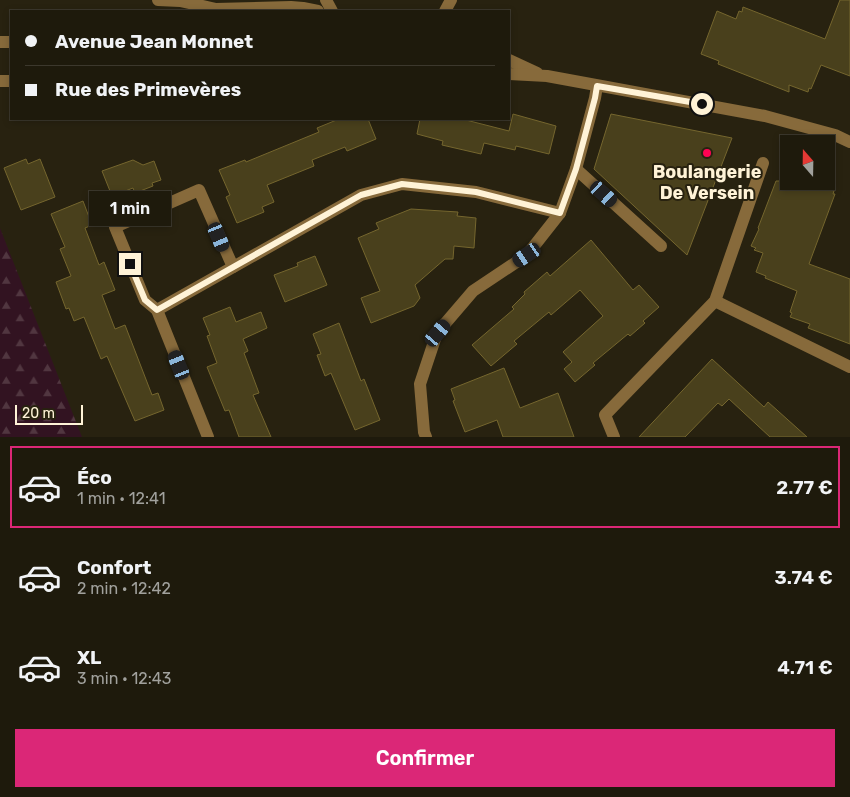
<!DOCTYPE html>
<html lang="fr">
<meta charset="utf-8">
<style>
:root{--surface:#1e1a0c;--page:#262315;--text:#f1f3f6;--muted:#a1a19d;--line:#3c382d;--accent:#db2777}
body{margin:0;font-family:Rubik,sans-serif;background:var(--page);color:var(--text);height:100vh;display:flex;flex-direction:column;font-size:19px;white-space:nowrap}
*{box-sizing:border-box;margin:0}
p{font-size:16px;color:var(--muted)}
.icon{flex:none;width:28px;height:28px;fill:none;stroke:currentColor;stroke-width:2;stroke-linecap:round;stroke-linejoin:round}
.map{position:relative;height:437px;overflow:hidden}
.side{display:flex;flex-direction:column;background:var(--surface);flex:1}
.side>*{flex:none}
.top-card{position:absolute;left:10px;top:10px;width:500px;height:110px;border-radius:0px;box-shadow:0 2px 8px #0003,0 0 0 1px var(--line);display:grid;align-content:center;height:110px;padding:0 15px;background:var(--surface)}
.needle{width:32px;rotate:340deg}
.buttons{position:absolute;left:780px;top:135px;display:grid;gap:10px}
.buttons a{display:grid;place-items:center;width:55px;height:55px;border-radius:0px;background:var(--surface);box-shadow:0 2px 8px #0003,0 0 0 1px var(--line);font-size:25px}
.scale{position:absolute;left:15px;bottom:12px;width:68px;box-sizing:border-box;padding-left:5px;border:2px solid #fff3d7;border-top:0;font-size:14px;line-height:18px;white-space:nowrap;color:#fff3d7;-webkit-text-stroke:4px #282210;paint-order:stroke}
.end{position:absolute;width:22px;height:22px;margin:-11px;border:6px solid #fff3d7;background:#111;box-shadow:0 0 0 2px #111}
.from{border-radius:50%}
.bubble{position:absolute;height:35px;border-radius:0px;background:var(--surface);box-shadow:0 2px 8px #0003,0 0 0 1px var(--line);font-size:16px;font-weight:600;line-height:35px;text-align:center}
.car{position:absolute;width:15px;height:30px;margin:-15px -8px;border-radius:6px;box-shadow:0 0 4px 1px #0007;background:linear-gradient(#222 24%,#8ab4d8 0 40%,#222 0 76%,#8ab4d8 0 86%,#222 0)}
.top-card b{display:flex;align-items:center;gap:18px;height:48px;font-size:19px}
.top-card b+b{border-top:1px solid var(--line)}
.top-card i{width:12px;height:12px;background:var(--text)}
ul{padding:9px 0 0;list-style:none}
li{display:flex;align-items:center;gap:15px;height:82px;margin:0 10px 8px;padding:0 5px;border:2px solid transparent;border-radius:0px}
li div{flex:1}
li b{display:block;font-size:19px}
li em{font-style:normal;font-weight:600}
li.active{border-color:var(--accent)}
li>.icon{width:45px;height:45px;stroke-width:1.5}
.primary-button{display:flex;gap:10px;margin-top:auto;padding:10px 15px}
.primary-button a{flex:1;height:58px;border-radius:0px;background:var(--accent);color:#fff;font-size:20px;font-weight:600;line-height:58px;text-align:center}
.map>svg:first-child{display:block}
</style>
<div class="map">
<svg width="850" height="437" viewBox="0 0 850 437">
<defs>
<pattern id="forest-firs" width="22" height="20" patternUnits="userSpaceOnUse" patternTransform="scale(1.25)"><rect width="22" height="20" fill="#321321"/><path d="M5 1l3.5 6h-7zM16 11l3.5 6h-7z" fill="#513640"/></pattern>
</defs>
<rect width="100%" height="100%" fill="#282210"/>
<!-- forest -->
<polygon fill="url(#forest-firs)" points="0,228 82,437 0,437"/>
<!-- building -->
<g fill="#49401c" stroke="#75662e">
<polygon points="840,0 850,0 850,76 821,65 811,89 809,88 808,92 789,85 789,92 718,64 719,61 701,54 717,11 736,19 739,11 742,12 743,7 825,39"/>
<polygon points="513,114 556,126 549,154 516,146 515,150 484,143 481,154 442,145 443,141 417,134 420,119 462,119 509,131"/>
<polygon points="611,114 732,138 687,255 594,169"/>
<polygon points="339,119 368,119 376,139 347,151 345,147 312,160 314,166 267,185 274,202 262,207 264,212 237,223 226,197 230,195 219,170 245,160 246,162 319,132 317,128"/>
<polygon points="26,159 28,164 40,159 55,197 21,210 4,168"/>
<polygon points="133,160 143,165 154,161 161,180 152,183 153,186 135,193 133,188 112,196 102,171"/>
<polygon points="776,181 831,181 828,189 834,191 833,194 835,194 809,264 850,279 850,344 808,328 810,324 790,317 792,313 790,312 797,291 765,278 766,276 756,272 763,253 754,250 756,248 751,246 759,229 758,228"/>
<polygon points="83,201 92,225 85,228 99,265 104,262 115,290 102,295 115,329 125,325 152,395 158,393 164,410 135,421 107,356 101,359 84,317 74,321 69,308 66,309 56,282 71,276 60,249 65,247 51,214"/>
<polygon points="411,209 458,212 457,216 476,218 474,248 454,246 453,259 445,259 415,285 420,298 414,306 371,323 361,298 380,291 358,238 379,229 376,223"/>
<polygon points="591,240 633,290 639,285 659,307 643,321 645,323 630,336 628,334 593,363 595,365 575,382 564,369 572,362 563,352 603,316 580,290 551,315 549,312 514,341 517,344 491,366 472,345 514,309 512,307 525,294 524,292 547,272 550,276"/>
<polygon points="315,256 327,285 285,302 274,275 298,266 297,263"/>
<polygon points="230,307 236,322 261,312 267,328 243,339 248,351 244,353 259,393 253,395 271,437 239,437 229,410 225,411 207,367 217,363 207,336 210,335 203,318"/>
<polygon points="339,323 361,381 364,379 380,420 355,430 331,373 325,376 317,355 321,354 313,334"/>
<polygon points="712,359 764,407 768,402 807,437 770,437 729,399 722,406 718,403 685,437 639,437"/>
<polygon points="504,368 520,408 558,393 574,437 503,437 497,420 465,432 453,401 455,400 451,389"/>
</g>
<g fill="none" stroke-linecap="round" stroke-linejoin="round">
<!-- minor -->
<g stroke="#876a3b" stroke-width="12">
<polyline points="158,0 180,1 216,9 291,7 303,8 318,11"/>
<polyline points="326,0 332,11"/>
<polyline points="445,11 451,0"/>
<polyline points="0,42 11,42"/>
<polyline points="509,60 537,73"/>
<polyline points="509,74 547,76 765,116 835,135 850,142"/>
<polyline points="0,81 11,81"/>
<polyline points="576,169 661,246"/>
<polyline points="715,301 850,367"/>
<polyline points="157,310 145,300 115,227 199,190 233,267"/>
<polyline points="208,437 157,310 361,195 402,184 476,192 560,213"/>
<polyline points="426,437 424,432 420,384 437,333 473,291 527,255 560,213 576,169 595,98 597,86"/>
<polyline points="614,437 605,415 715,301 763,163"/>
</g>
</g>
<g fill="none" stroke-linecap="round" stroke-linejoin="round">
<!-- route -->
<polyline stroke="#fff3d7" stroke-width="6" points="130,264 145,300 157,310 361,195 402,184 476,192 560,213 576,169 595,98 597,86 702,104"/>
</g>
<!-- markers -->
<circle fill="#ff0353" stroke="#282210" stroke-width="2" cx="707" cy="153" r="5"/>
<g text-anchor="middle" stroke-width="4" stroke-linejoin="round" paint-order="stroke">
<!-- poi labels -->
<g font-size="18" font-weight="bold" fill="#fff3d7" stroke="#282210">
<text x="707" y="178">Boulangerie<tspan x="707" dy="21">De Versein</tspan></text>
</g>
</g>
</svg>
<div class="buttons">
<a><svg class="needle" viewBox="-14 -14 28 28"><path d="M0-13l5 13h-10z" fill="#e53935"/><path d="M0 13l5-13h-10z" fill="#a1a19d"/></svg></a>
</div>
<div class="scale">20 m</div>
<i class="end from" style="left:702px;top:104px"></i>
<i class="end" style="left:130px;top:264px"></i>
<div class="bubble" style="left:89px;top:191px;width:82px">1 min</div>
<i class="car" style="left:604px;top:194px;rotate:132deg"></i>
<i class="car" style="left:219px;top:237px;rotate:157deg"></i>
<i class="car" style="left:527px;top:255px;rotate:236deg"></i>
<i class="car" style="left:438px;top:333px;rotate:40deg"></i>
<i class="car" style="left:179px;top:365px;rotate:338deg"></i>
<div class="top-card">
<b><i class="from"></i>Avenue Jean Monnet</b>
<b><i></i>Rue des Primevères</b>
</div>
</div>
<section class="side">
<ul>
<li class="active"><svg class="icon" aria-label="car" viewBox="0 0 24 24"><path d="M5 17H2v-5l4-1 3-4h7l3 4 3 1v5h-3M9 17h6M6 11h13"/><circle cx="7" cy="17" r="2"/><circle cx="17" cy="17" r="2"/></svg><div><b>Éco</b><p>1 min · 12:41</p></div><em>2.77 €</em></li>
<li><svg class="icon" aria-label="car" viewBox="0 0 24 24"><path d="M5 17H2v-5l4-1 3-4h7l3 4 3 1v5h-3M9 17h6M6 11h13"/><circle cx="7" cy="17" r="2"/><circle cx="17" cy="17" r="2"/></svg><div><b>Confort</b><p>2 min · 12:42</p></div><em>3.74 €</em></li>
<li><svg class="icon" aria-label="car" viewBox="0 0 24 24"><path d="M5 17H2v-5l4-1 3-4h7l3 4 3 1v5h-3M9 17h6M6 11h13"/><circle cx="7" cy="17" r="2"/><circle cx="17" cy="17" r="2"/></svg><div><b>XL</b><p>3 min · 12:43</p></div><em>4.71 €</em></li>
</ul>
<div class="primary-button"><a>Confirmer</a></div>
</section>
